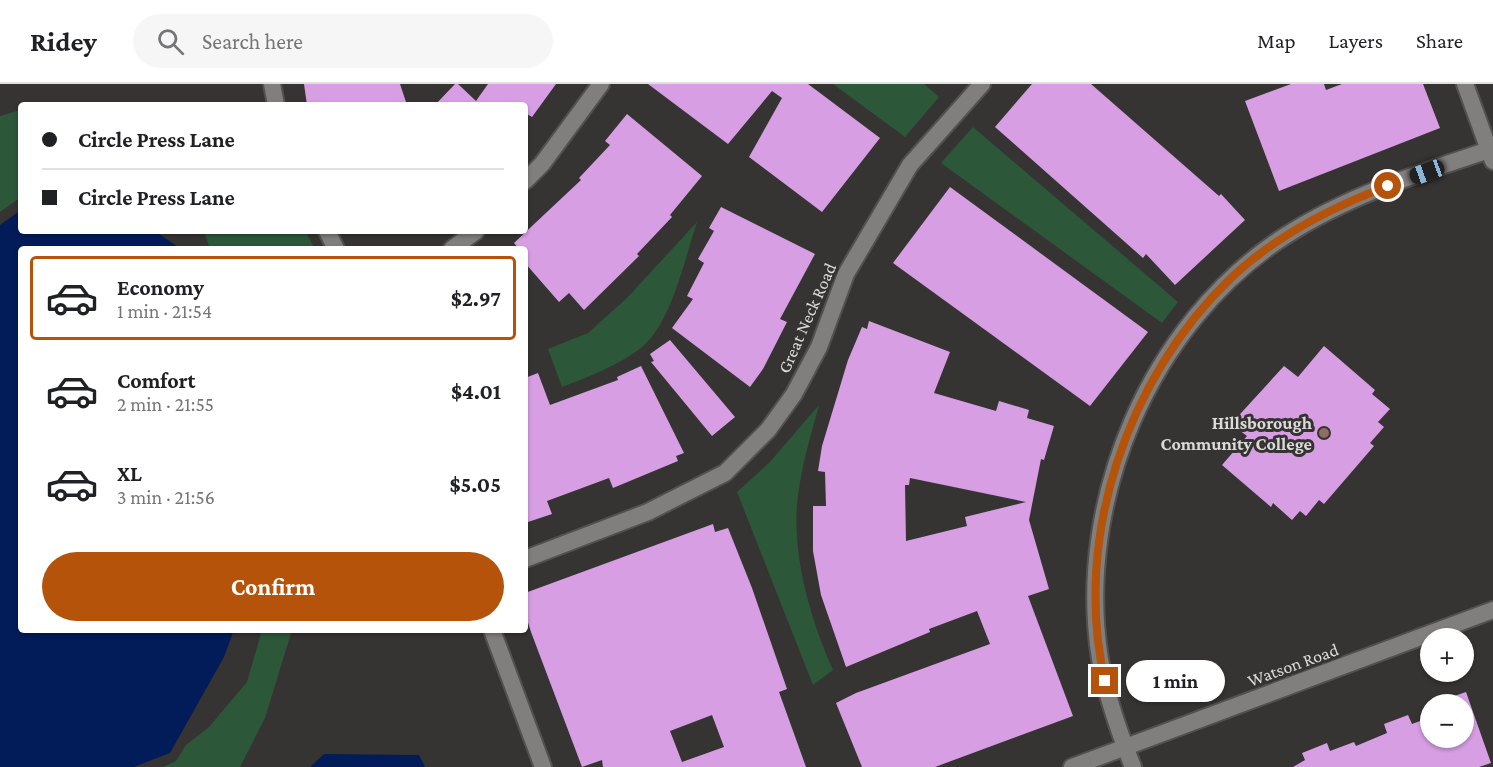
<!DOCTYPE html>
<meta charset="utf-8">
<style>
:root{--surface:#fff;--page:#f6f6f6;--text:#202124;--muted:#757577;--line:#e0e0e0;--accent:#b45309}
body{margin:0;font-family:"Crimson Pro",serif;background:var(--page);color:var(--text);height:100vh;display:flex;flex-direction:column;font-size:22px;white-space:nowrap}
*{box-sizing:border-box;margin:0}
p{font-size:20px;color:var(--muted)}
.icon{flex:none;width:33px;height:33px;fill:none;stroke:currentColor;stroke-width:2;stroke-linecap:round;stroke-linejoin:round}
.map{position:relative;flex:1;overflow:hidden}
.sheet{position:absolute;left:18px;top:162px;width:510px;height:387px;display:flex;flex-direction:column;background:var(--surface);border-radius:6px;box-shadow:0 2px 4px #0004}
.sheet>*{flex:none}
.hud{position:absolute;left:18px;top:18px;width:510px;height:132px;border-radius:6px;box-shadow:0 2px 4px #0004;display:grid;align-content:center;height:132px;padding:0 24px;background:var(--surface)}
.tools{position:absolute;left:1420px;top:544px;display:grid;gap:12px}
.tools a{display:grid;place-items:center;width:54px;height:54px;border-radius:50%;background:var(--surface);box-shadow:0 2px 4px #0004;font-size:30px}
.end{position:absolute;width:27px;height:27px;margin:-14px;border:8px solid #b45309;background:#fff;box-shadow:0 0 0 3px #fff}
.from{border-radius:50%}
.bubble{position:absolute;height:42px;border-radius:21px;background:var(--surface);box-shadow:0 2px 4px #0004;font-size:20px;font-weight:700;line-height:42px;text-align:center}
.car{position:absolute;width:18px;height:36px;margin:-18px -9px;border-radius:8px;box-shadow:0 0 4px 2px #0007;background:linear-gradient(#222 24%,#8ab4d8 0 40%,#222 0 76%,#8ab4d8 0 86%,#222 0)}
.hud b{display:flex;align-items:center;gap:21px;height:57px;font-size:22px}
.hud b+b{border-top:2px solid var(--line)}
.hud i{width:15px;height:15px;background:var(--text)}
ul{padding:10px 0 0;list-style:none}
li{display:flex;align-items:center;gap:18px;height:84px;margin:0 12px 9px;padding:0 12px;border:3px solid transparent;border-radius:6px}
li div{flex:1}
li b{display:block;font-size:22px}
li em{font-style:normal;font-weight:700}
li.active{border-color:var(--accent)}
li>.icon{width:54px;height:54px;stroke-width:1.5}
.button{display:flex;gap:12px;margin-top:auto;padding:12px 24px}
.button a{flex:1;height:69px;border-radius:36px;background:var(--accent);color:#fff;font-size:24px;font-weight:700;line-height:69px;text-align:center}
header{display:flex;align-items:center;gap:36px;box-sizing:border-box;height:84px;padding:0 30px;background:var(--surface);border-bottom:2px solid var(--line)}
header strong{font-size:28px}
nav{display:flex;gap:33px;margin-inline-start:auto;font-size:21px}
.search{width:420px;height:54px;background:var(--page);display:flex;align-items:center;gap:15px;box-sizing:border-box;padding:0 21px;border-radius:33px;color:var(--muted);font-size:22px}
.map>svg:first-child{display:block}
</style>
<header>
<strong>Ridey</strong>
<div class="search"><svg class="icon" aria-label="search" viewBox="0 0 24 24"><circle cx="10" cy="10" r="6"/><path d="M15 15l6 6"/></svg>Search here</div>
<nav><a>Map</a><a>Layers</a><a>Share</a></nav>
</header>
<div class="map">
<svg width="1493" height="683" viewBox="0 0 1493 683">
<rect width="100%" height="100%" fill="#363432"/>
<!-- green -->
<g fill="#2c5739">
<polygon points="833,0 924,0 939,13 905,53"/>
<polygon points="17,27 21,27 21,113 0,128 0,32"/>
<polygon points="973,43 1178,218 1162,239 941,79"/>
<path d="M 697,138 C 684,176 671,244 637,267 C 614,283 588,293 562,303 L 548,265 L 588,249 L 627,214 Z"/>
<polygon points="204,147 305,147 315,165 210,165"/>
<path d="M 819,321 C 810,354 800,387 797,421 C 793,476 811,536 833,586 L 813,601 L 737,408 L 769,379 Z"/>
<polygon points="262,546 292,546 265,634 240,683 163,683 176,677 186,661 209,643 247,598"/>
</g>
<!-- water -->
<g fill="#011c59">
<polygon points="21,126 21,147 155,147 181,165 21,165 21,546 234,546 224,573 170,669 134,683 0,683 0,141"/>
<polygon points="324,670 419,671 425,683 310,683"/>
</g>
<!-- building -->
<g fill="#d79ee4" fill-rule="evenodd">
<polygon points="304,0 400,0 407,21 307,21"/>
<polygon points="455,0 458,0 476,17 488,0 556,0 532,33 525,29 525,21 435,21"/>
<polygon points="648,0 808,0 880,54 822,128 749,73 782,14 772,7 728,60"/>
<polygon points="1032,0 1091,0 1219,112 1221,110 1245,136 1175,201 1146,170 1143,174 995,43"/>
<polygon points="1291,0 1324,0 1326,6 1342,0 1423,0 1440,44 1279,107 1245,17"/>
<polygon points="627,30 702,92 670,131 672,133 637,170 639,172 584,226 569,209 559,218 525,179 525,165 519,165 514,159 581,96 579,94 610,61 605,57"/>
<polygon points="950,103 1148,248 1090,322 893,179"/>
<polygon points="721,123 815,170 780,235 787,238 763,285 750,303 672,244 693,215 687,212 704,179 698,175 714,147 709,144"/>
<path d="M 869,237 L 950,268 L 934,309 L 996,327 L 999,317 L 1029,326 L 1027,334 L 1054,342 L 1044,376 L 1041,375 L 1029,436 L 1049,505 L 1028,512 L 1073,632 L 935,683 L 862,683 L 836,619 L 856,609 L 990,560 L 977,527 L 929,545 L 930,548 L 846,583 L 821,511 L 813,467 L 813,422 L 826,422 L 825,388 L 818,387 L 822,362 L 848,276 L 862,243 L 867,245 ZM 910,394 L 1026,418 L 965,433 L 967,442 L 906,457 L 905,401 L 909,401 Z"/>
<polygon points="670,256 735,333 712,352 651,278 654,277 650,270"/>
<polygon points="1324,262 1375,306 1372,310 1390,325 1378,338 1384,343 1370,359 1374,362 1324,420 1319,416 1306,432 1300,427 1292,436 1273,419 1271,423 1222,381 1247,352 1231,340 1284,282 1298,293"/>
<polygon points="641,282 684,369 676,372 678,377 613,404 609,394 547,417 552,430 525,439 525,294 538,289 550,321 618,296 617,293"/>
<path d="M 713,440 L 715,448 L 728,444 L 752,504 L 787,605 L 779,608 L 806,683 L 603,683 L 602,676 L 582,683 L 531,548 L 525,529 L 525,509 ZM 712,631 L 724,663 L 682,678 L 670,647 Z"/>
<polygon points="1466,608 1491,679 1479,683 1293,683 1305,676 1302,669 1327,659 1330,667 1354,658 1356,662 1387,649 1384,640 1408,631 1412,640 1431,633 1431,654 1464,654 1464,621 1442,621 1440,617"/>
</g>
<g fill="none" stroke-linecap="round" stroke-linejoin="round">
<defs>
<g id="minor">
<polyline points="272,0 276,21"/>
<polyline points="1465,0 1493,77"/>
<polyline points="525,97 542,80 601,0"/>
<polyline points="327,147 336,165"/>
<polyline points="452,165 476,147"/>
<polyline points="525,475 648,428 725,389 768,346 794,310 819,263 846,190 910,81 982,0"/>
<polyline points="492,546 543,683"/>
<polyline points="1072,683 1493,526"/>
<path d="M 1133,683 C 1119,648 1106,612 1100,575 C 1075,417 1150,239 1285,152 C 1347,112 1419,89 1489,66"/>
</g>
</defs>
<!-- minor casing -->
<use href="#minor" stroke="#535150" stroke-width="20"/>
<!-- minor -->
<use href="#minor" stroke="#817f7d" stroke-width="16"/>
</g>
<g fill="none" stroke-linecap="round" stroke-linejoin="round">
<!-- route -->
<path stroke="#b45309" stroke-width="8" d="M 1105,597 C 1072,455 1127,293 1232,193 C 1276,152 1332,123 1388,102"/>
</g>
<!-- markers -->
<circle fill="#8d6e63" stroke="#363432" stroke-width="2" cx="1324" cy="349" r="6"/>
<g text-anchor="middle" stroke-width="6" stroke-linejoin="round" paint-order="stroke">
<!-- street labels -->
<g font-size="18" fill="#dddbda" stroke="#363432">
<text transform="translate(807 234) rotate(-66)" y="6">Great Neck Road</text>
<text transform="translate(1293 581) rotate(-20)" y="6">Watson Road</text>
</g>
<!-- poi labels -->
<g font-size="18" font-weight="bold" fill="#dddbda" stroke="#363432" text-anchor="end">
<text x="1312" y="345">Hillsborough<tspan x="1312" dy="21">Community College</tspan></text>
</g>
</g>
</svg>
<div class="tools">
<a>+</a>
<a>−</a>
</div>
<i class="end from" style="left:1388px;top:102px"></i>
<i class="end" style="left:1105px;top:597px"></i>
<div class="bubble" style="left:1126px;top:576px;width:99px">1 min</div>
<i class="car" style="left:1427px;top:88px;rotate:250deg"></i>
<div class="hud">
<b><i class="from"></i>Circle Press Lane</b>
<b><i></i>Circle Press Lane</b>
</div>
<section class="sheet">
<ul>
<li class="active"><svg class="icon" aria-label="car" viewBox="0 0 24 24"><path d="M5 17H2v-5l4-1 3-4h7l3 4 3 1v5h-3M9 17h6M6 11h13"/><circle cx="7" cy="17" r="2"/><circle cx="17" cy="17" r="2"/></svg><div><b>Economy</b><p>1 min · 21:54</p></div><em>$2.97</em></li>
<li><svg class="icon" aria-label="car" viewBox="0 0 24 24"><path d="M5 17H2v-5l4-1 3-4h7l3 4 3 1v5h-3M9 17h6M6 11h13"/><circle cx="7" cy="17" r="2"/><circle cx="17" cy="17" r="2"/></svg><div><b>Comfort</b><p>2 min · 21:55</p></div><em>$4.01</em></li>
<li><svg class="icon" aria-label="car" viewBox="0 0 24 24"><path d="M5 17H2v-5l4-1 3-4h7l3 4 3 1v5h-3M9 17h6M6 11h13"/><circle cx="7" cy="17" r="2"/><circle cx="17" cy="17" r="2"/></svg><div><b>XL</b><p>3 min · 21:56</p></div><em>$5.05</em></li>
</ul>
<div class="button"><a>Confirm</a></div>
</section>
</div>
